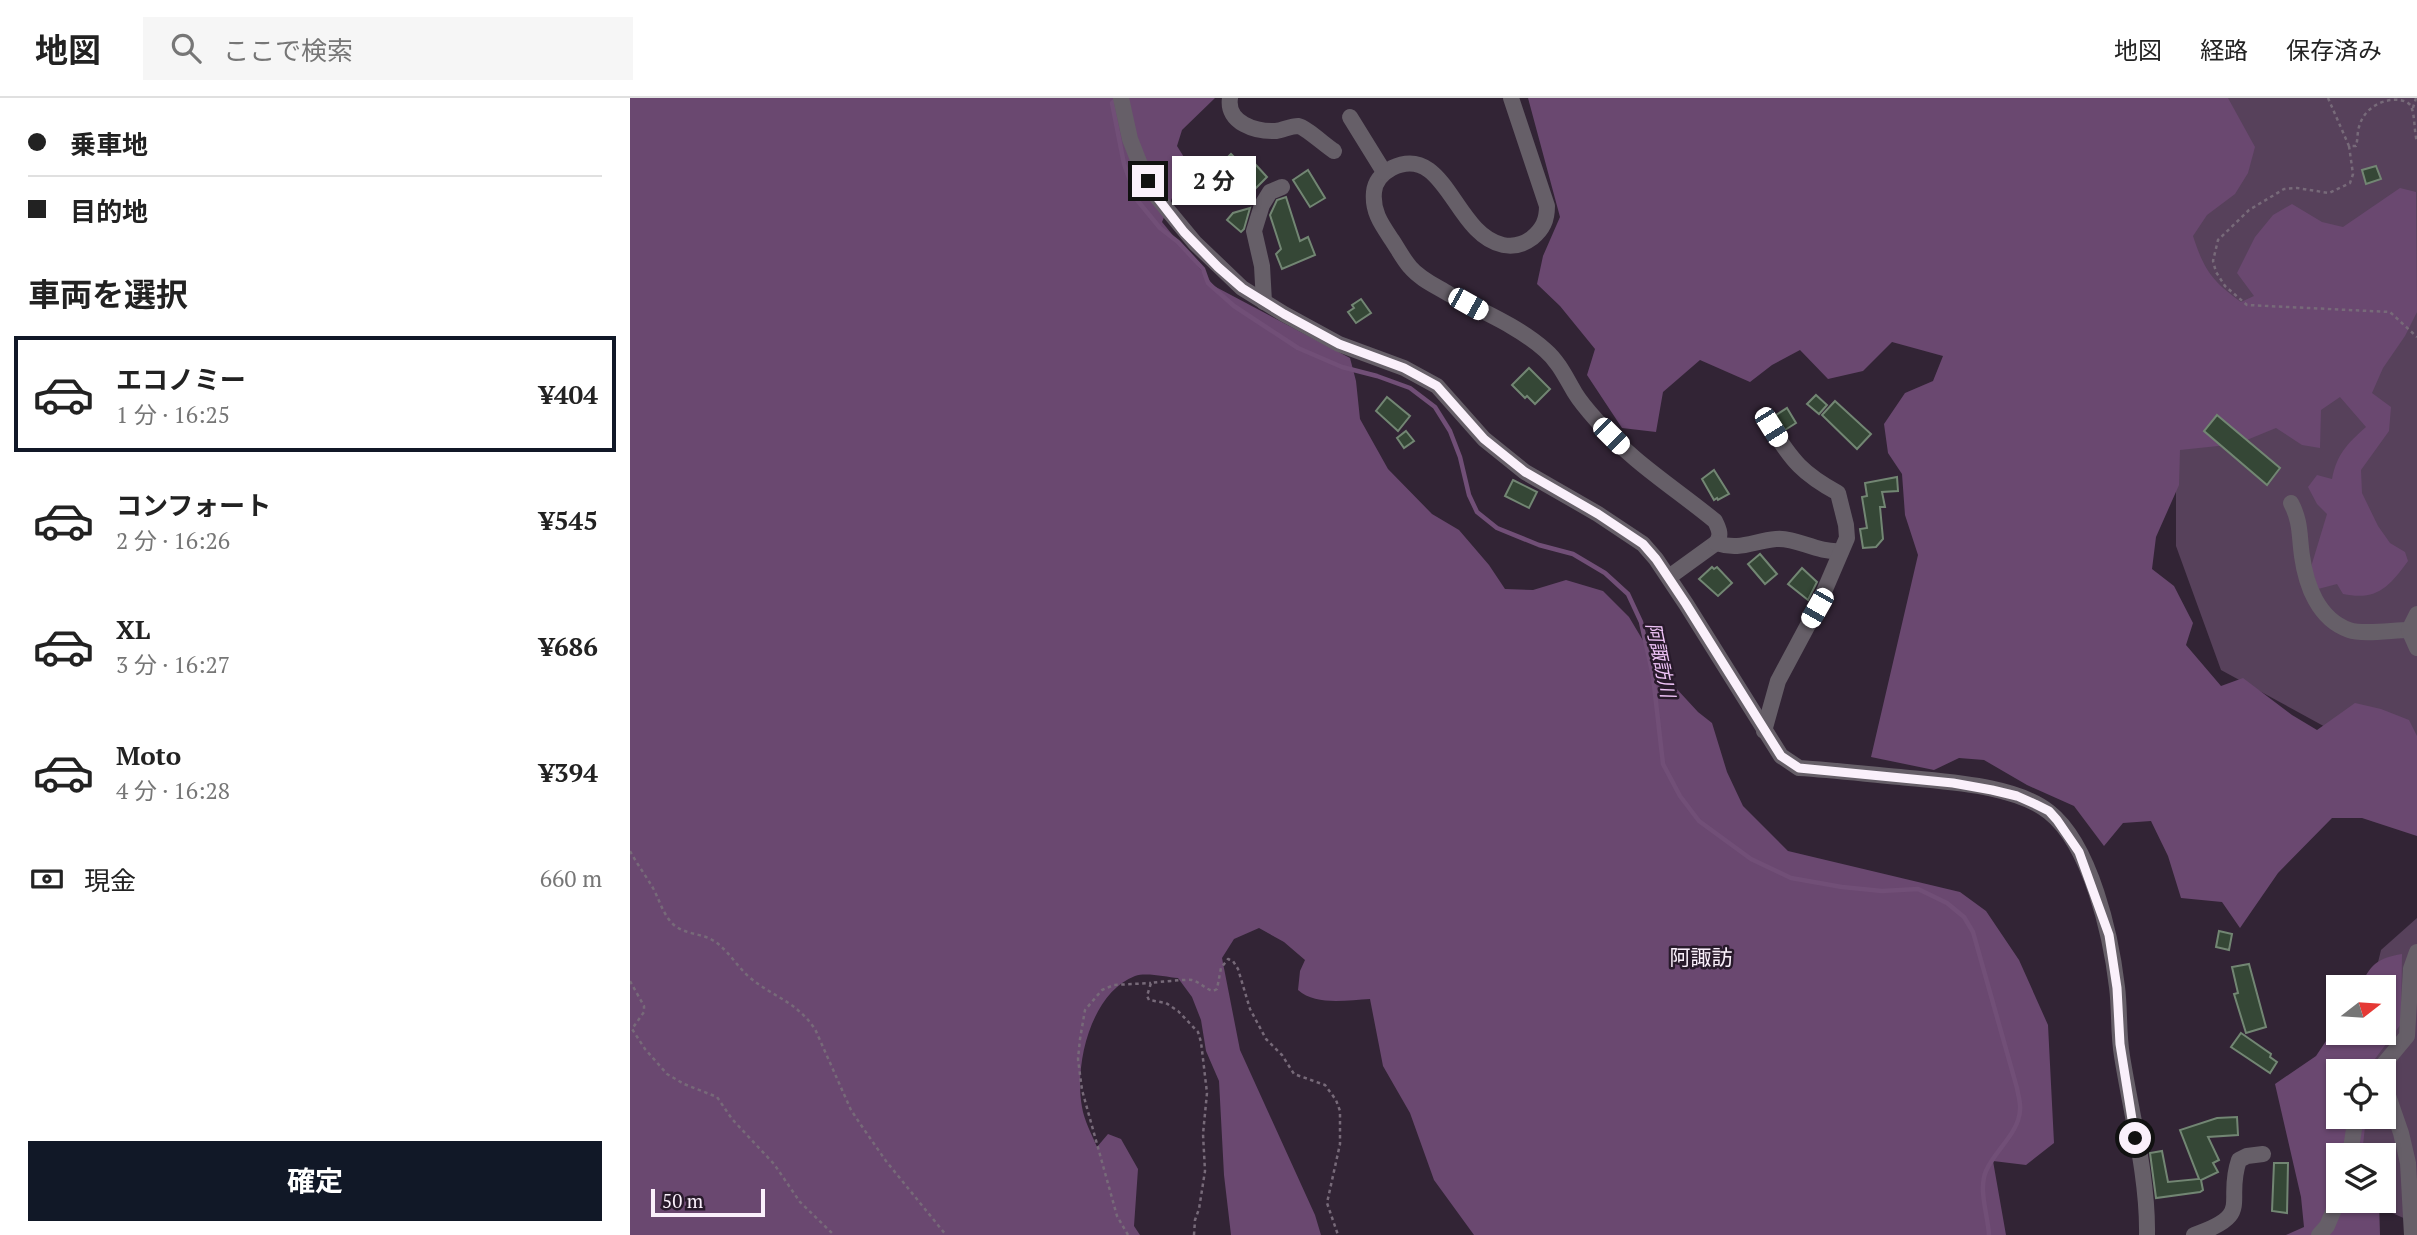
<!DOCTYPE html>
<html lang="ja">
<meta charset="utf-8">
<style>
:root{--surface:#fff;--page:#f6f6f6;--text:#222;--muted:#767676;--line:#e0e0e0;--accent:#111827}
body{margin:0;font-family:"PT Serif","Noto Sans JP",serif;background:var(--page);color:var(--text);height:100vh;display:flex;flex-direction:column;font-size:26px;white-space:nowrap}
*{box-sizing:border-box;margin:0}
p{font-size:23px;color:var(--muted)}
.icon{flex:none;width:38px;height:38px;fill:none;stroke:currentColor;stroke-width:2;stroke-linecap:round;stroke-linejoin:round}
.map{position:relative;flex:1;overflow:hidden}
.sheet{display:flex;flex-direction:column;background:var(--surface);width:630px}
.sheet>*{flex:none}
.top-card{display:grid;align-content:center;height:154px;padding:0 28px;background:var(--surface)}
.needle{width:46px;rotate:73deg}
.fabs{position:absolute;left:1696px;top:877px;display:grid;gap:14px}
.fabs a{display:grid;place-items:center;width:70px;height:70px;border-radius:0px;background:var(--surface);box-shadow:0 2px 5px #0004;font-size:35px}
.scale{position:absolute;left:21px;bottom:18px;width:114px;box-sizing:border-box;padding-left:7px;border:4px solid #faf0fb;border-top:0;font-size:19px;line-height:24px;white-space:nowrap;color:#faf0fb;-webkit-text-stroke:5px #281a2b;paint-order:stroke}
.end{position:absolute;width:32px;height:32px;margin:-16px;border:9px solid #faf0fb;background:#111;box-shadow:0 0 0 4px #111}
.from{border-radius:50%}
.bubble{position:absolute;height:49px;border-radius:0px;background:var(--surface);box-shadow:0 2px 5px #0004;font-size:23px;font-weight:700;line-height:49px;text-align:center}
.car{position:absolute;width:21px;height:42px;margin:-21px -10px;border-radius:9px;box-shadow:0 0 5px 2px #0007;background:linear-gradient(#fff 24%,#345 0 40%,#fff 0 76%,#345 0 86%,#fff 0)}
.top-card b{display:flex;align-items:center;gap:24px;height:66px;font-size:26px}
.top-card b+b{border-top:2px solid var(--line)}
.top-card i{width:18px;height:18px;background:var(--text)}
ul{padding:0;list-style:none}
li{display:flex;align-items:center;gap:21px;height:116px;margin:0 14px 10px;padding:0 14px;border:4px solid transparent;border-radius:0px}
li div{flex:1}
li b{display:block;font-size:26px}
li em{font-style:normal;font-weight:700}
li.selected{border-color:var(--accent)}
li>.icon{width:63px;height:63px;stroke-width:1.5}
h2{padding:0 28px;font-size:32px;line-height:84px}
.pay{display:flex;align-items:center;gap:18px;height:77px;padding:0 28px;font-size:26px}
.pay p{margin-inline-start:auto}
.primary-button{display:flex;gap:14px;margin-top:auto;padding:14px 28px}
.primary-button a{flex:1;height:80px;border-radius:0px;background:var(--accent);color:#fff;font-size:28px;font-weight:700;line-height:80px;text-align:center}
header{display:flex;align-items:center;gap:42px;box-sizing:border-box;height:98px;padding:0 35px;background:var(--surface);border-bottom:2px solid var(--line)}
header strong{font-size:33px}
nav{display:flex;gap:38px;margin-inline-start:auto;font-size:24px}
.search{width:490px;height:63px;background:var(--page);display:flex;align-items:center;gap:18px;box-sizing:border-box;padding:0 24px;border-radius:0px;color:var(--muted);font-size:26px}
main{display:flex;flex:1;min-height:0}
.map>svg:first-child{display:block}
</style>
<header>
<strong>地図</strong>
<div class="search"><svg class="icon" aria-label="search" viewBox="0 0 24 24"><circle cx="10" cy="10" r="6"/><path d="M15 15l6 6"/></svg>ここで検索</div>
<nav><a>地図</a><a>経路</a><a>保存済み</a></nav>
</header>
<main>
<section class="sheet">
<div class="top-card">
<b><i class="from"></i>乗車地</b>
<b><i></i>目的地</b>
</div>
<h2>車両を選択</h2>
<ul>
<li class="selected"><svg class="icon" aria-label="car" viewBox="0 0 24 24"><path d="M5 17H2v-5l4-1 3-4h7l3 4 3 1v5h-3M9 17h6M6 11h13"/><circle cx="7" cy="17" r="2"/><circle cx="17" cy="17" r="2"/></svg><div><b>エコノミー</b><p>1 分 · 16:25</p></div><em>¥404</em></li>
<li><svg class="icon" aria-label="car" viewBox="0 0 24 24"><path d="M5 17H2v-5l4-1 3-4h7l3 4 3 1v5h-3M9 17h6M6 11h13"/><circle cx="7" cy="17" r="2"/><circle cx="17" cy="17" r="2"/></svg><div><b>コンフォート</b><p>2 分 · 16:26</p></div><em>¥545</em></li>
<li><svg class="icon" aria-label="car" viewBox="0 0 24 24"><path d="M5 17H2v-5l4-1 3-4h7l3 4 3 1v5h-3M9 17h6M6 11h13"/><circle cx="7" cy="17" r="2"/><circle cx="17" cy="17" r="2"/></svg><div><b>XL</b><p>3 分 · 16:27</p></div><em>¥686</em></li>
<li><svg class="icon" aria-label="car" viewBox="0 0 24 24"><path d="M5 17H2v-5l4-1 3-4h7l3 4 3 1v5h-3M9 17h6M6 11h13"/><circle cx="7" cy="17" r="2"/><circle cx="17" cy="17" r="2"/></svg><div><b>Moto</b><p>4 分 · 16:28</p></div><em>¥394</em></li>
</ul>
<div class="pay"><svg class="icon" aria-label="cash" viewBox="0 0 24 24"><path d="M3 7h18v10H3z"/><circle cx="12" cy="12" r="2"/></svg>現金<p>660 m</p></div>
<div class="primary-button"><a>確定</a></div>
</section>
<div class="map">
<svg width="1787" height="1137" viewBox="0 0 1787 1137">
<rect width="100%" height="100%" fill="#322435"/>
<!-- green -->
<g fill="#57415b">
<polygon points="1336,0 1787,0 1787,655 1721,643 1591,572 1546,448 1546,125"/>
<polygon points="1787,820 1787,1126 1735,1103 1754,1102 1754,1057 1708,1057 1693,1084 1709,1019 1754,1018 1754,973 1721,973 1754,934 1754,889 1742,889 1751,852"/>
</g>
<!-- forest -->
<g fill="#6a4870">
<path d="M 0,0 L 585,0 L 552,32 L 547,48 L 557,64 L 532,124 L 584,188 L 720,260 L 726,283 L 730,321 L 758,371 L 802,416 L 829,432 L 859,467 L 875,491 L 903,492 L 936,482 L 973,493 L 999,519 L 1033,576 L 1068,614 L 1082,625 L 1097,674 L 1113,708 L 1158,753 L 1330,794 L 1356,813 L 1389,862 L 1418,927 L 1424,1045 L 1396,1067 L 1363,1063 L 1376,1137 L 844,1137 L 804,1082 L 780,1015 L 753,968 L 740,901 C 717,902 686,908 668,892 L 670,873 L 675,862 L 654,844 L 629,830 L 604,841 L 592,860 L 610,952 L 685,1117 L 691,1137 L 601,1137 L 594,1077 L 589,983 L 576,953 L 571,922 L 562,899 L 548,880 C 536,879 516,874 505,878 C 461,895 444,966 452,1009 C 454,1022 462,1037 467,1049 L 478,1036 L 491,1041 L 508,1071 L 504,1128 L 510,1137 L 0,1137 Z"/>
<path d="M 898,0 L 1598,0 L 1625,49 L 1618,75 L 1605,96 L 1577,117 L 1563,138 C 1574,172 1582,183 1611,204 L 1624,198 L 1607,175 L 1625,139 L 1643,117 L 1662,106 L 1692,124 L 1713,129 L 1770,90 L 1786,94 L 1787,214 L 1775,238 L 1753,270 L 1742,295 L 1761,309 L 1759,333 L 1731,372 L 1732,395 L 1748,428 L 1760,445 L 1775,454 L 1778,463 C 1759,489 1747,503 1713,496 L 1707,486 L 1688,491 L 1681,469 L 1697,416 L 1687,406 L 1678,389 L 1687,377 L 1702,381 C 1707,356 1717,346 1736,329 L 1710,299 L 1691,312 L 1690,350 L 1672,347 L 1646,330 L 1607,346 L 1550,352 L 1549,387 L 1526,439 L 1522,471 L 1544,488 L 1563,525 L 1556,547 L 1591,588 L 1613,580 L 1662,617 L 1687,632 L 1725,605 L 1751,611 L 1779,622 L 1787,638 L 1787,738 L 1732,720 L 1702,720 L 1648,775 L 1610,830 L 1592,804 L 1551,800 L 1538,758 L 1521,723 L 1493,725 L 1474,748 L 1444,708 L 1397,687 L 1354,662 L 1329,660 L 1304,672 L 1241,659 L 1288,457 L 1275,417 L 1272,376 L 1258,355 L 1254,326 L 1275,295 L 1303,283 L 1313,258 L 1262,244 L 1233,273 L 1198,281 L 1170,252 L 1142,267 L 1120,284 L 1070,262 L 1033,294 L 1026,334 L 992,330 L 957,277 L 965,251 L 930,208 L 907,186 L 913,158 L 930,119 Z"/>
<path d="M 1772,856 L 1771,926 L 1736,973 L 1708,973 L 1708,1018 L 1736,1019 L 1732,1057 L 1708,1057 L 1708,1102 L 1749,1103 L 1750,1137 L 1656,1137 L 1674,1129 L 1671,1099 L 1645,986 L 1686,958 L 1708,925 L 1708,934 L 1754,934 L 1754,889 L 1730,889 C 1740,867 1747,860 1772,856 Z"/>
</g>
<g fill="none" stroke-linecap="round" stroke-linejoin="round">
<!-- stream -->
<path stroke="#714f77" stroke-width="4.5" d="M 487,1 L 482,5 L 494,66 L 507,102 L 530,130 L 548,144 L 573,171 L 578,185 L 604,208 L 668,250 L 712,269 L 747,278 L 780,290 L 805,309 L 820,333 L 830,359 L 839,397 L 847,414 L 867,430 L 909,447 L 943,456 L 975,475 L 998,496 L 1011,524 L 1023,578 L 1033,666 L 1050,698 L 1069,723 L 1121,761 L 1161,780 L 1212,789 L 1252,793 L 1288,791 L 1317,805 L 1334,819 L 1343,834 L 1387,990 C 1388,997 1391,1005 1390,1012 C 1389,1035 1365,1052 1356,1073 C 1348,1092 1358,1117 1359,1137"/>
</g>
<!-- building -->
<g fill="#354736" stroke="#728673" stroke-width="2">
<polygon points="601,56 619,74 626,67 637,79 622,94 592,65"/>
<polygon points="1746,68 1751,81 1736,86 1732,72"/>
<polygon points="678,72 695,100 680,109 663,82"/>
<polygon points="656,99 670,143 678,139 685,157 652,171 646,156 651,151 640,117 647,102"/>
<polygon points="620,110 614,131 611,134 597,122 603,115"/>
<polygon points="731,201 741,215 726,225 718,214 724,210 722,207"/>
<polygon points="899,270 920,291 905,306 897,298 895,300 882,287"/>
<polygon points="1186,297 1197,307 1189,316 1177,306"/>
<polygon points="757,299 780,318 768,333 746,313"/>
<polygon points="1205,303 1241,336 1227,351 1192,317"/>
<polygon points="1157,310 1166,325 1155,332 1149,323 1143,319"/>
<polygon points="1587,317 1650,370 1637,387 1574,333"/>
<polygon points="776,333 784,343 774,350 767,340"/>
<polygon points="1084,372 1099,396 1088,402 1087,400 1084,402 1072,381"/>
<polygon points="1267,379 1268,393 1252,394 1255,409 1250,409 1253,441 1246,449 1233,450 1230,431 1237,430 1232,399 1237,398 1235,385"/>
<polygon points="883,382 907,394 899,410 875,398"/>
<polygon points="1130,456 1147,476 1135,486 1118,466"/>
<polygon points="1082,469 1084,471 1087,469 1102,485 1088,498 1069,481"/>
<polygon points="1172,470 1187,484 1178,502 1158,486"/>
<polygon points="1589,833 1602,836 1599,852 1586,849"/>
<polygon points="1619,866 1636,929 1616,935 1604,896 1608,895 1602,869"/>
<polygon points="1611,935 1641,956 1640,959 1647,964 1640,975 1601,949"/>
<polygon points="1607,1019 1608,1037 1578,1039 1589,1062 1583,1065 1588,1074 1571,1082 1573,1092 1570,1094 1526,1100 1520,1055 1532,1053 1538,1084 1569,1081 1550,1032 1587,1020"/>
<polygon points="1644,1065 1658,1065 1657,1115 1642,1113"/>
</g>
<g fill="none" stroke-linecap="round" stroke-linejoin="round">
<!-- path -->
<g stroke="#776a79" stroke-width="2.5" stroke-dasharray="3.5 3.5" stroke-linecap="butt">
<path d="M 1698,0 L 1719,48 L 1726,48 C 1728,41 1727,33 1730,26 C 1735,10 1753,0 1770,2 C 1775,3 1781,5 1782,11 C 1785,20 1784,33 1787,44"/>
<polyline points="1783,10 1786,0"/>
<polyline points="1719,48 1723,76 1720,85 1699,95 1667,90 1654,91 1619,112 1588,142 1583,163 1586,174 1595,188 1617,207 1760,214 1787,239"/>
<path d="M 0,753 C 7,766 16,778 23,790 C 30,803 33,817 44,827 C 56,837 72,835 84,843 C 98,852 106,867 118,878 C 142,899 165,902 185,931 L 221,1012 L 231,1027 L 256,1063 L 316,1137"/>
<polyline points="0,883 14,908 14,914 2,931 15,951 37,976 54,986 87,999 102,1021 144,1066 170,1104 204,1137"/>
<polyline points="498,1137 487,1118 452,992 448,961 450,941 455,912 472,892 484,887 521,885"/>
<path d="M 564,1137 L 565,1122 L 569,1111 L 575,1073 L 573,1036 L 577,995 L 571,944 L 568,934 L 548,913 L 536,905 L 519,902 L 517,898 L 521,885 C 527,884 559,881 562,882 C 570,884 575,891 583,893 L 587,891 L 591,870 L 598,861 L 603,863 L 608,871 L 620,911 L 636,941 L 652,957 L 664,976 L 695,987 L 706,1002 L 710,1013 L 710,1046 L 697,1105 L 708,1137"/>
</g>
<!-- minor -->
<g stroke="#665f68" stroke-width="16">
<path d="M 491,0 L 500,41 L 511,69 L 526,98 L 565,145 L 612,190 L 654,216 L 709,246 L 774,270 L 807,288 L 854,341 L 895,374 L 968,416 L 1013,446 L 1026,461 L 1056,506 L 1151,658 L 1169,670 C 1203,672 1236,676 1270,679 C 1313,684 1384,686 1419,714 C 1461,747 1481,838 1487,889 C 1490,912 1488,935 1492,958 C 1501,1015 1518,1079 1517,1137"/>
<path d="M 600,0 C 596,25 626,34 646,33 C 653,32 661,28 668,28 C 675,29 695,47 704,53"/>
<path d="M 881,0 L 917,108 C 917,122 913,131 902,140 C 893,147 884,149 873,147 C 824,137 816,44 762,70 C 751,76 745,83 744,94 C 742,114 752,127 762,142 C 768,151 773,161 780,169 C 790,181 806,188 819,196 C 851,213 888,228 915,252 C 929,264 936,280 945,295 C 951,305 960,315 968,324 C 1002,364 1045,390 1085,423 C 1089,431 1092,438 1086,445 L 1039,479"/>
<polyline points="720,19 754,74"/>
<polyline points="634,204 632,168 624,133 632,107 640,94 652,89"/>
<path d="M 1661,405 C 1671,424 1669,437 1672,458 C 1676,487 1688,521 1719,532 C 1733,537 1763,532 1779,532"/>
<path d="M 1086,445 C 1110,453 1123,443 1146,441 C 1166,439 1187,455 1211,453"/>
<polyline points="1787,516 1779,532 1787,550"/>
<path d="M 1134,633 L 1148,583 L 1187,510 L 1217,440 L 1216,427 L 1208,395 C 1173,376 1162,363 1141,329"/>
<polyline points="1748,973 1777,938 1781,871 1787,854"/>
<polyline points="1754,986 1771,1035 1778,1065 1782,1137"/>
<polyline points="1720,1057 1726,1018"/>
<path d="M 1564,1137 C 1625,1116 1594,1105 1609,1062 L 1617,1058 L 1633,1056"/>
<polyline points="1689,1137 1697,1128 1708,1102"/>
</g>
</g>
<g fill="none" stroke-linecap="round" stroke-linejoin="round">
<!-- route -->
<polyline stroke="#faf0fb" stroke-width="9" points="518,83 526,98 554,134 588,169 612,190 654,216 709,246 774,270 807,288 854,341 895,374 968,416 1013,446 1026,461 1056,506 1151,658 1169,670 1323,685 1362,692 1387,698 1405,706 1419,713 1427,722 1449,754 1479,837 1487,890 1490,946 1505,1040"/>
</g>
<g text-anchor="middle" stroke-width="5" stroke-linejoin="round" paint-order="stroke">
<!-- water labels -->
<g font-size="19" font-style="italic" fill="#f0c4f8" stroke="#281a2b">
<text transform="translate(1031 562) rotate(78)" y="7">阿諏訪川</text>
</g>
<!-- quarter labels -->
<g font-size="21" fill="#faf0fb" stroke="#281a2b">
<text x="1071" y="867">阿諏訪</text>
</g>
</g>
</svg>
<div class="fabs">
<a><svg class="needle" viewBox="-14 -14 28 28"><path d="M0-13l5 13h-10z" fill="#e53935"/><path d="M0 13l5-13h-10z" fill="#767676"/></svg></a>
<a><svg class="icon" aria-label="locate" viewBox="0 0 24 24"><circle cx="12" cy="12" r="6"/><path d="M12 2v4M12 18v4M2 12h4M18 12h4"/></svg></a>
<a><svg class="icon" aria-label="layers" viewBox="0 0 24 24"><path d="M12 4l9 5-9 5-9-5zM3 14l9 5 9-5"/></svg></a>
</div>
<div class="scale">50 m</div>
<i class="end from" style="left:1505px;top:1040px"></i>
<i class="end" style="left:518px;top:83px"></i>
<div class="bubble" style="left:542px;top:58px;width:84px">2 分</div>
<i class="car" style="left:838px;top:206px;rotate:119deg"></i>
<i class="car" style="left:1141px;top:329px;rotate:148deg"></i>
<i class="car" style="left:981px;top:338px;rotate:135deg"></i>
<i class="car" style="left:1187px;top:510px;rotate:210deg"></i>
</div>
</main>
